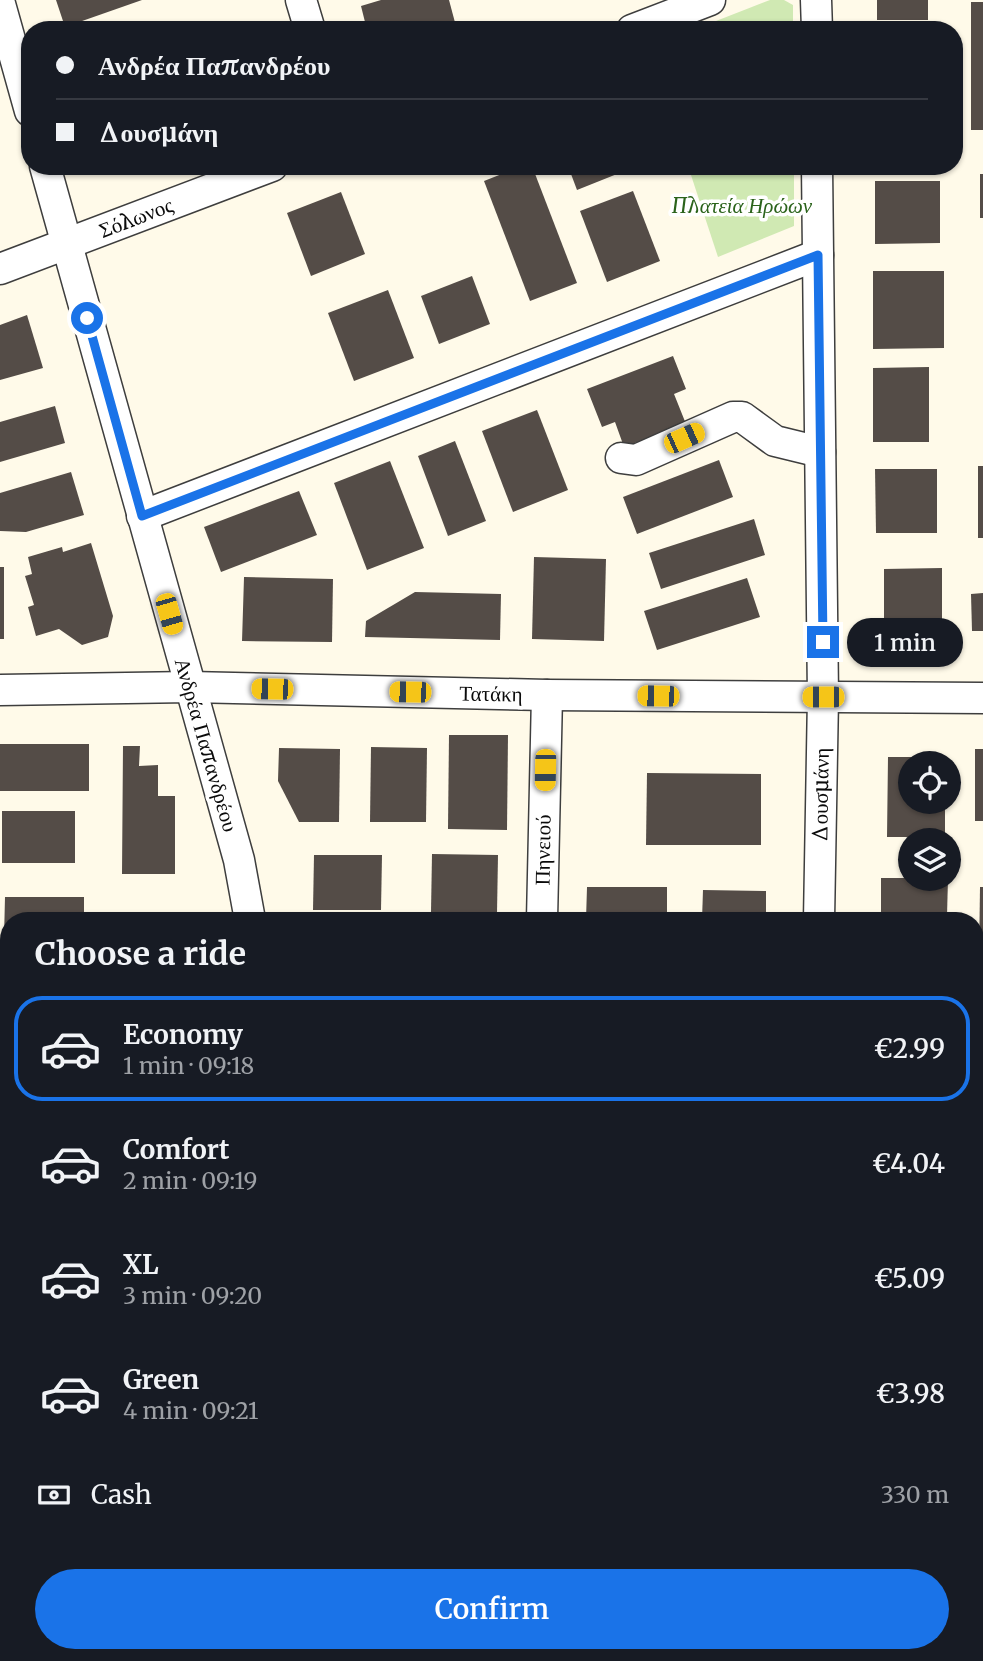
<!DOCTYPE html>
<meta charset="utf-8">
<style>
:root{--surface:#171b24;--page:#20242c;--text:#f1f3f6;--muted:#9ea1a6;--line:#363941;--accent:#1a73e8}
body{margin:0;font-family:Merriweather,serif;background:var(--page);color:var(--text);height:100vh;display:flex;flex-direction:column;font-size:26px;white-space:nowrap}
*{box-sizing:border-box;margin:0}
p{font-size:23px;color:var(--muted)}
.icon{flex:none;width:38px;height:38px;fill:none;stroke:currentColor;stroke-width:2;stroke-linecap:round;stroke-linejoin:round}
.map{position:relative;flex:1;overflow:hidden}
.drawer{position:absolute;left:0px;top:912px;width:984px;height:751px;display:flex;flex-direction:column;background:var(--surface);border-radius:28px 28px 0 0;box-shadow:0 2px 5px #0004}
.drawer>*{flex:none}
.hud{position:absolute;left:21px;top:21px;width:942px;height:154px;border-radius:28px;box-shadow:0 2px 5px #0004;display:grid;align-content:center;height:154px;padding:0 35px;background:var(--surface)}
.fabs{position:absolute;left:898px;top:751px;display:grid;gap:14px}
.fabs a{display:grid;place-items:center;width:63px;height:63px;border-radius:50%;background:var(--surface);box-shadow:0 2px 5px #0004;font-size:35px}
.end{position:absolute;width:32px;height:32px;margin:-16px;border:9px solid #1a73e8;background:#fff;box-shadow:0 0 0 4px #fff}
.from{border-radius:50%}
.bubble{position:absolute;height:49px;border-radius:24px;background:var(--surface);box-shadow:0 2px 5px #0004;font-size:23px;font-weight:600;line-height:49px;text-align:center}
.car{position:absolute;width:21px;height:42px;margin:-21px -10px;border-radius:9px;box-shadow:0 0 5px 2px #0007;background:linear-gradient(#f5c518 24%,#345 0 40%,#f5c518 0 76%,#345 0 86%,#f5c518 0)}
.hud b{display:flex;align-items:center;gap:24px;height:66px;font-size:26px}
.hud b+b{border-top:2px solid var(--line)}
.hud i{width:18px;height:18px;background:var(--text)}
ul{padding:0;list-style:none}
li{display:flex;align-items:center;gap:21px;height:105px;margin:0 14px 10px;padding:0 21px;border:4px solid transparent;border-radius:28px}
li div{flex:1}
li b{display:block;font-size:26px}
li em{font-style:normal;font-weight:600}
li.active{border-color:var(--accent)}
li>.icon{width:63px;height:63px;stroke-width:1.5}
h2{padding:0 35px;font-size:32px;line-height:84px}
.pay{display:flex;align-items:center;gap:18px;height:77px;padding:0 35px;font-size:26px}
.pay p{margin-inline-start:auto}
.button{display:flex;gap:14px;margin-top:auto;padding:14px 35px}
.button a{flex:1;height:80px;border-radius:42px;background:var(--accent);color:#fff;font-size:28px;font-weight:600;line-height:80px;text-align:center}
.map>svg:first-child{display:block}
</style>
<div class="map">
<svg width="983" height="1661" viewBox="0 0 983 1661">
<rect width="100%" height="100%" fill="#fffae9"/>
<!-- park -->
<g fill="#d0e9b3">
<polygon points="770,0 784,0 793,5 793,30 693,30"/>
<polygon points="688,166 794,166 794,226 718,257"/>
</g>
<!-- building -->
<g fill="#544c47">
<polygon points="56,0 142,0 65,27"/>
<polygon points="381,0 449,0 457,30 367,30 361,6"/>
<rect x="877" y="0" width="51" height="20"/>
<rect x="971" y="2" width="12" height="128"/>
<polygon points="522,166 532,166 577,283 530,301 484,181"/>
<polygon points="568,166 637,166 577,190"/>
<rect x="980" y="174" width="3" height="44"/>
<polygon points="875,181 940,181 940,243 875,244"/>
<polygon points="633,191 660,261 607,282 580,211"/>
<polygon points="341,192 365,254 311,276 287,213"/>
<polygon points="873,271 944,271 944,348 873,349"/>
<polygon points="472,276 490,324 439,344 421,296"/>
<polygon points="388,290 414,358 354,381 328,313"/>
<polygon points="27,315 43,368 0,380 0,325"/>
<polygon points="673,356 686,389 674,394 686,424 624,447 615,422 602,427 587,389"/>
<polygon points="929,367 929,442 873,442 873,368"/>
<polygon points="55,406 65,443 0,462 0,422"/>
<polygon points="537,410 568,490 513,512 482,431"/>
<polygon points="455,441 486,521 448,536 418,456"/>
<polygon points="719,460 733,497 637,534 623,497"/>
<polygon points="390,461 424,548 367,570 334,483"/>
<rect x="978" y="466" width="5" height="72"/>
<polygon points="875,469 937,469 937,533 876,533"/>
<polygon points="71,472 84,515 26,532 0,531 0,493"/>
<polygon points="299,491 317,535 221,572 204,527"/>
<polygon points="754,519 765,555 661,589 649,553"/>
<polygon points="91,543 113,616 108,637 82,645 59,629 36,636 28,607 34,605 25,576 32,574 28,557 62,547 63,552"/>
<polygon points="534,557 606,559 604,641 532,639"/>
<rect x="0" y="567" width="4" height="72"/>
<polygon points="942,568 942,643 884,643 884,569"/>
<polygon points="244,577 333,579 332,642 242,641"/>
<polygon points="747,578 760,617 657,650 644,611"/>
<polygon points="415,592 501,594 500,640 365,637 366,621"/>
<polygon points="983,593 983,631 972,631 971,594"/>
<polygon points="449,735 508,735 507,830 448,829"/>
<rect x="0" y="744" width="89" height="47"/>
<polygon points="123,746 140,746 139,766 158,765 158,796 175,796 175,874 122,874"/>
<polygon points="371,747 427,748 426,822 370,822"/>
<polygon points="279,748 340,749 339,822 299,822 278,781"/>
<rect x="975" y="749" width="8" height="72"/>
<polygon points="888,757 946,757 946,763 910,763 910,802 945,802 945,837 887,837"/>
<polygon points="647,773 761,774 761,845 646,845"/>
<rect x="2" y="811" width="73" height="52"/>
<polygon points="432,854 498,855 497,913 431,912"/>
<polygon points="314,855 382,855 381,910 313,910"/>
<polygon points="881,878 948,878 947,916 881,916"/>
<polygon points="587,887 667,887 667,920 586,920"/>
<polygon points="980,887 983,887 983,959 979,959"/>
<polygon points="703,890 766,891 766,920 702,920"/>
<polygon points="5,897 84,897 84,920 9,920 9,938 4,938"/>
<rect x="131" y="916" width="61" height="4"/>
<rect x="0" y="976" width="9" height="42"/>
<rect x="0" y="1053" width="9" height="107"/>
<rect x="975" y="1069" width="8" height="87"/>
<rect x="975" y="1281" width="8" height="65"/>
<polygon points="5,1284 9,1284 9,1370 4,1370"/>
<polygon points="4,1569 9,1569 9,1638 3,1638"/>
<polygon points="980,1571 983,1572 983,1640 979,1640"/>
</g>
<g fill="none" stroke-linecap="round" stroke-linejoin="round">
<defs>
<g id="minor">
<polyline points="301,0 310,30"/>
<polyline points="816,0 817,30"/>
<polyline points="0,4 30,111"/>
<polyline points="632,30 710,0"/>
<polyline points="45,166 239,860 250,920"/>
<polyline points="817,166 823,697 819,920"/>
<polyline points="0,269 272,166"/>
<polyline points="621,458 636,460 733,417 742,417 775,441 820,452"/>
<polyline points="142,516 818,255"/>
<polyline points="0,690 190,687 547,695 983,698"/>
<polyline points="542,920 547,695"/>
<polyline points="0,1221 9,1221"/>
<polyline points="975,1223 983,1224"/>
<polyline points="259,1654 259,1661"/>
<polyline points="816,1654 816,1661"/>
<polyline points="534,1661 534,1654"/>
</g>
</defs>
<!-- minor casing -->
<use href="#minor" stroke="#3e3e3e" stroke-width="33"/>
<!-- minor -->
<use href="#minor" stroke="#fff" stroke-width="30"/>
</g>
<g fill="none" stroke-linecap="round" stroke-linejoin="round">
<!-- route -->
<polyline stroke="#1a73e8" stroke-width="9" points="87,318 142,516 818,255 823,642"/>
</g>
<g text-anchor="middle" stroke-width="7" stroke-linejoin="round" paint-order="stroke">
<!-- park labels -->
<g font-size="21" font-style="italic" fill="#2b631b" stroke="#fff">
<text x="742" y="213">Πλατεία Ηρώων</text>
</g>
<!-- street labels -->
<g font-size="21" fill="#0b0b0b" stroke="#fff">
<text transform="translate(136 218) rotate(-21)" y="7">Σόλωνος</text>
<text transform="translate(491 694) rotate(1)" y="7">Τατάκη</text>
<text transform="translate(206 745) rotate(74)" y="7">Ανδρέα Παπανδρέου</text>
<text transform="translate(821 795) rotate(-89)" y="7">Δουσμάνη</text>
<text transform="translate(543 850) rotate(-89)" y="7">Πηνειού</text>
</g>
</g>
</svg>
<div class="fabs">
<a><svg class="icon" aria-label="locate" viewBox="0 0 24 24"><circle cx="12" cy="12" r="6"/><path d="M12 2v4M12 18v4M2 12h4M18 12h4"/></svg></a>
<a><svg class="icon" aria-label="layers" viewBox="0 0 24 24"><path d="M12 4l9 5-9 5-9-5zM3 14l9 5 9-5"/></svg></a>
</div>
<i class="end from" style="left:87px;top:318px"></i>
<i class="end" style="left:823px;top:642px"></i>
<div class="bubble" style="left:847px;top:618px;width:116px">1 min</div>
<i class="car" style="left:684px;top:438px;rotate:66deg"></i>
<i class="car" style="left:169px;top:614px;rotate:164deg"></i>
<i class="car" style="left:272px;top:689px;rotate:271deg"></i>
<i class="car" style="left:410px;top:692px;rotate:271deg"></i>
<i class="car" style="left:658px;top:696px;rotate:271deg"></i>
<i class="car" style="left:823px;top:697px;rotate:270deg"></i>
<i class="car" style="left:545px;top:770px;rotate:181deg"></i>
<div class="hud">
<b><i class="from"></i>Ανδρέα Παπανδρέου</b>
<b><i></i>Δουσμάνη</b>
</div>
<section class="drawer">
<h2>Choose a ride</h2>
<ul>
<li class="active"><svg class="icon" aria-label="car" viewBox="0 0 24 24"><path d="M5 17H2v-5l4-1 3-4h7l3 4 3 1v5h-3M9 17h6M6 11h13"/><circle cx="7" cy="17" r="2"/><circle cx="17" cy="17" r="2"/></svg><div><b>Economy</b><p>1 min · 09:18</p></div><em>€2.99</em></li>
<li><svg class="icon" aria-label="car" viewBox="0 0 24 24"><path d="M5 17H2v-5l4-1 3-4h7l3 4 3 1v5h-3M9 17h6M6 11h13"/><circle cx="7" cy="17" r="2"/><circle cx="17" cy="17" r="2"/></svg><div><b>Comfort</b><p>2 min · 09:19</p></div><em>€4.04</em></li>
<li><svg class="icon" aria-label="car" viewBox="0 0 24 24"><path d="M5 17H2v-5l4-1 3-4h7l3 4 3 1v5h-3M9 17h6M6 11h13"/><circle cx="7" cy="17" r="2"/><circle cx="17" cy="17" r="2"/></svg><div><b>XL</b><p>3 min · 09:20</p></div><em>€5.09</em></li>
<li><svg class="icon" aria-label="car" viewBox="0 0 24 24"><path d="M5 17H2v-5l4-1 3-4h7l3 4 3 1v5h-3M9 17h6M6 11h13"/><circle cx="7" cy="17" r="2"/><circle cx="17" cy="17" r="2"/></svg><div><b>Green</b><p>4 min · 09:21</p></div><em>€3.98</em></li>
</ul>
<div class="pay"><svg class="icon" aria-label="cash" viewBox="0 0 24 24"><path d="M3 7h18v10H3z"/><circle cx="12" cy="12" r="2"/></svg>Cash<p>330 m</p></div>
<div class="button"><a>Confirm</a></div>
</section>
</div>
